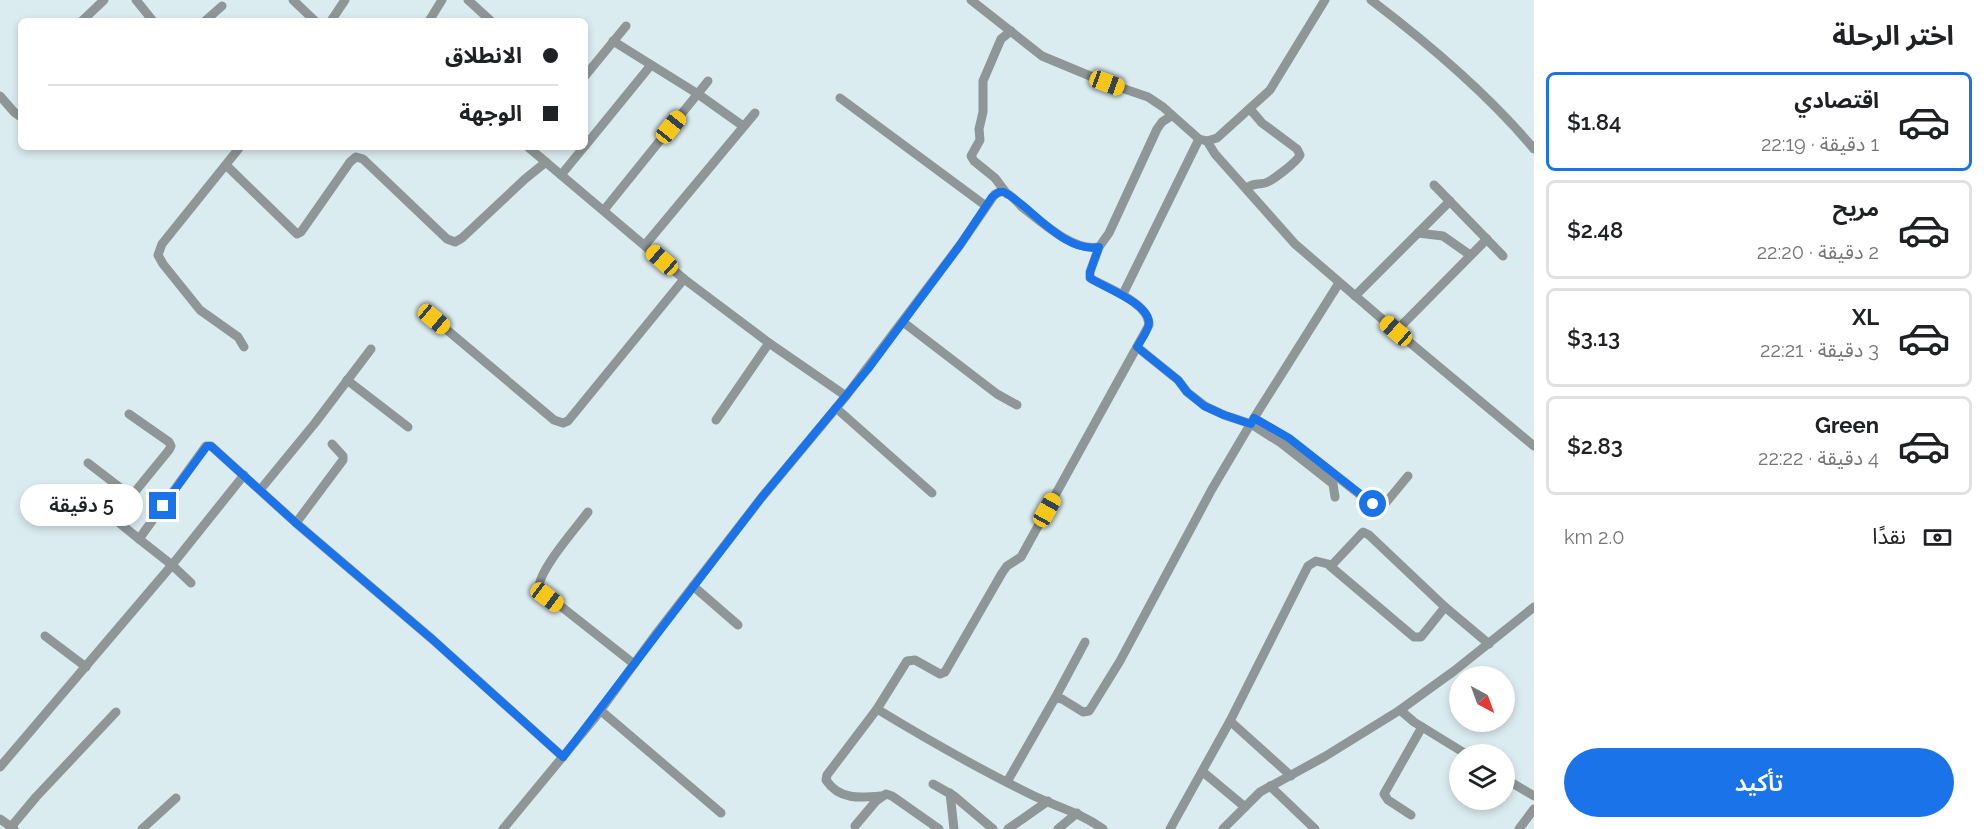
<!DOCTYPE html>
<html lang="ar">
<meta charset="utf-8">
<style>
:root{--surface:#fff;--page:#f6f6f6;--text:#202124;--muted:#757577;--line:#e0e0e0;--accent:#1a73e8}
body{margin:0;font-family:Raleway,"Noto Sans Arabic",sans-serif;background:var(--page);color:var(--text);direction:rtl;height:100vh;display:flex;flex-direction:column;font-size:22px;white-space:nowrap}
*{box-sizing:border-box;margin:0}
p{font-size:20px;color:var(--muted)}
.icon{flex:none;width:33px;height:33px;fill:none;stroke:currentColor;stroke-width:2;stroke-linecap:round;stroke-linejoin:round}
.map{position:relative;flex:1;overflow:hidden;direction:ltr}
.drawer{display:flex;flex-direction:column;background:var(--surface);width:450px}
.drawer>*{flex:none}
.hud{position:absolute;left:18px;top:18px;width:570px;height:132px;border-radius:9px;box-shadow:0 3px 9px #0003;direction:rtl;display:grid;align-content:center;height:132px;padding:0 30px;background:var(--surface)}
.needle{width:39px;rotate:139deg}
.fabs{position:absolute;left:1449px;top:666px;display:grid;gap:12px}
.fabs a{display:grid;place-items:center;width:66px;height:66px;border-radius:50%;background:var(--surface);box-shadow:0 3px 9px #0003;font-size:30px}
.end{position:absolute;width:27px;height:27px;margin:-14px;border:8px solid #1a73e8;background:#fff;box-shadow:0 0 0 3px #fff}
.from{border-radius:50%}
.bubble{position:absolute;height:42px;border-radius:21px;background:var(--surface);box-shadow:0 3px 9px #0003;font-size:20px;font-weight:600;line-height:42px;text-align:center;direction:rtl}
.car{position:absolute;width:18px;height:36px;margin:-18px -9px;border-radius:8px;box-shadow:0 0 4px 2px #0007;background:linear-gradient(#f5c518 24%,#345 0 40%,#f5c518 0 76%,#345 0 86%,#f5c518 0)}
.hud b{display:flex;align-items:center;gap:21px;height:57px;font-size:22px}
.hud b+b{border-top:2px solid var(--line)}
.hud i{width:15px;height:15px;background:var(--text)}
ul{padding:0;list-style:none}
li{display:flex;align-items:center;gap:18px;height:99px;margin:0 12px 9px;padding:0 18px;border:3px solid var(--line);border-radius:9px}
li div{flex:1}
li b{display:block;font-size:22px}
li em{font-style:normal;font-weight:600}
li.active{border-color:var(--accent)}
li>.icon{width:54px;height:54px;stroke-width:1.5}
h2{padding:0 30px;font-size:27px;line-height:72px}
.pay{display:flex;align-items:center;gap:15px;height:66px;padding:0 30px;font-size:22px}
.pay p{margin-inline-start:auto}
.cta{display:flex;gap:12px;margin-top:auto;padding:12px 30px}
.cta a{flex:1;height:69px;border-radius:36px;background:var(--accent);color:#fff;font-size:24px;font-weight:600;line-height:69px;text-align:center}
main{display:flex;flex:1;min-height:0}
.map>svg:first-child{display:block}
</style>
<main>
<section class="drawer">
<h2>اختر الرحلة</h2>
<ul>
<li class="active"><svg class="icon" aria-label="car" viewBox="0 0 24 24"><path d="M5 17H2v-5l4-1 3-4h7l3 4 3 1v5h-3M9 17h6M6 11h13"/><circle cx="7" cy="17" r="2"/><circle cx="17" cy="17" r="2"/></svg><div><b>اقتصادي</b><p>1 دقيقة · 22:19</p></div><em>$1.84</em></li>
<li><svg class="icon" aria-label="car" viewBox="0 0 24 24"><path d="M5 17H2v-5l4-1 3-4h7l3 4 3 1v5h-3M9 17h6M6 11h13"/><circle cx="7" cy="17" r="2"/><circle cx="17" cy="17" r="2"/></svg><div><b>مريح</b><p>2 دقيقة · 22:20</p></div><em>$2.48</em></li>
<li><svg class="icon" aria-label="car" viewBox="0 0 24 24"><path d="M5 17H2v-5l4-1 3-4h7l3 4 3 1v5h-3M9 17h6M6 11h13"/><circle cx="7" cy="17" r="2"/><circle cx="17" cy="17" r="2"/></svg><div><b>XL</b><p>3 دقيقة · 22:21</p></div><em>$3.13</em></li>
<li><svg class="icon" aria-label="car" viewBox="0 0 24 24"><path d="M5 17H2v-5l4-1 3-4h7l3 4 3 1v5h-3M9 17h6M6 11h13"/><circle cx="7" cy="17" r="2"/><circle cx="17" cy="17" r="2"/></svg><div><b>Green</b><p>4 دقيقة · 22:22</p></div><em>$2.83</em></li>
</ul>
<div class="pay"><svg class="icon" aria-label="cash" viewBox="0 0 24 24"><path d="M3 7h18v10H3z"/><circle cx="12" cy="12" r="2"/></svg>نقدًا<p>2.0 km</p></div>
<div class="cta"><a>تأكيد</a></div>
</section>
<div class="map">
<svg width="1534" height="829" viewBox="0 0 1534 829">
<rect width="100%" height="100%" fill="#dbecf0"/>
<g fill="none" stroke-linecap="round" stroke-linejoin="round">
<!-- minor -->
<g stroke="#8e9697" stroke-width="9">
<polyline points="136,0 153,21"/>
<polyline points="293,0 315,21"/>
<polyline points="468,0 491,21"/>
<polyline points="971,0 1042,56 1107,83 1148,97 1163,107 1199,139 1207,141 1217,138 1270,90 1325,0"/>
<path d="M 1371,0 C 1429,44 1487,93 1534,149"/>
<polyline points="82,21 104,0"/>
<polyline points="205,21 222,6"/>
<polyline points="331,21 345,0"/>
<polyline points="429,21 442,0"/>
<polyline points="613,41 698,94 743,126"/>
<polyline points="585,76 626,26"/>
<polyline points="0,96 14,112 21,117"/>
<polyline points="840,98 986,206"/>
<polyline points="1207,141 1215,154 1295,244 1396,331 1534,446"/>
<polyline points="585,146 651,65"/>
<polyline points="240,147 162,244 158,255 163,264 200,310 238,337 244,347"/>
<polyline points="528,147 684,279 769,343 846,396"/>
<polyline points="226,165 297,234 301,232 350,162 356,157 363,159 447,239 455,242 462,238 525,179 546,162"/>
<polyline points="561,175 584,147"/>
<polyline points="1434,185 1503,256"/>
<path d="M 1247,188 C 1253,183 1257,185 1265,183 C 1272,181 1297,162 1300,155 L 1297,149 L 1262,123 L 1250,109"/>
<polyline points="1007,194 995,178 974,161 971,156 980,140 979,129 983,112 983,81 1001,39 1011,31"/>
<polyline points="604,210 708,81"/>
<polyline points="1418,233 1443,236 1470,255"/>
<polyline points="645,245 755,113"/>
<polyline points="1123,294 1199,139"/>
<polyline points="1355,296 1450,201"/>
<polyline points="434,319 554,420 563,423 568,421 684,279"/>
<polyline points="903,322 997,394 1017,405"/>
<polyline points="1396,331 1487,239"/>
<polyline points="1137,347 1178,380 1187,392 1205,406 1224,415 1251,424 1281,443 1333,484 1335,497"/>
<polyline points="347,380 408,427"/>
<polyline points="836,408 932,493"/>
<polyline points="129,414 169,442 171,446 169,450 116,515 117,521 139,539 206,446 211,446 296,523 432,639 563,757"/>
<polyline points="1254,418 1289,439 1368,501 1376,506 1384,505 1408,476"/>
<polyline points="716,420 769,343"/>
<polyline points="88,463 131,496"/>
<polyline points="260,490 315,423 371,349"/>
<path d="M 588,512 C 576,528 537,572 539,589 L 634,664"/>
<polyline points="296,523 343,460 343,456 332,444"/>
<polyline points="139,539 172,565 244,475"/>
<polyline points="1330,566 1414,637 1421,637 1445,607"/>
<polyline points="693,586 738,625"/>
<polyline points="45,636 86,667"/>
<polyline points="1055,698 1085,642"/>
<path d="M 877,709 C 928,740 979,769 1032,795 C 1057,807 1079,812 1103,829"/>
<polyline points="600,710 721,813"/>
<polyline points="1400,710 1414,722 1466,754"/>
<polyline points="1230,721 1291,776"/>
<polyline points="0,767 172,565 191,583"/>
<polyline points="1203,772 1245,807"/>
<polyline points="1504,778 1534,796"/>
<polyline points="1007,782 1055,698 1062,699 1083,712 1089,711 1091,708 1120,661 1212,489 1254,418 1339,283"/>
<polyline points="933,784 954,796 993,829"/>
<polyline points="1270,786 1315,829"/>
<polyline points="950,793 954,829"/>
<path d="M 881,796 C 860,798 839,800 826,780 L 827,775 L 877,709 L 907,661 L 915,660 L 940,674 L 945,672 L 1002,573 L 1007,566 L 1021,557 L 1149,325 C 1149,302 1106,288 1090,278 L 1090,272 L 1099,247"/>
<polyline points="1411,815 1388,800 1384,794 1422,727"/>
<polyline points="0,819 14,829"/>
<polyline points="855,826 876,801 886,794 892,796 939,829"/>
<polyline points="11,827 36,797 116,712"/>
<polyline points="142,829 176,798"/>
<path d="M 503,829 L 594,719 L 656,634 L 762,497 L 846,396 L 960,245 L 995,194 C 999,193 1000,191 1004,192 C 1011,194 1017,202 1022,207 C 1041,222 1074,252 1099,247 L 1109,233 L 1157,129 L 1162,122 L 1171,116"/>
<polyline points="1008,829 1048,801"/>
<polyline points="1058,829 1077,813"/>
<polyline points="1170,829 1230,721 1308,566 1316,561 1332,565 1363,532 1369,535 1445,607 1489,644"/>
<polyline points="1223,829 1260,792 1324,757 1400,710 1454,671 1534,607"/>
<polyline points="1519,829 1534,809"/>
</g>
</g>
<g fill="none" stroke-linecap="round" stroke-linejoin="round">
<!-- route -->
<path stroke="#1a73e8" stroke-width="8" d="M 163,506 L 207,446 L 211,446 L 296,523 L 432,639 L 563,757 L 762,497 L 868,369 L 960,245 L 992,197 L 999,192 L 1004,192 C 1031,206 1064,254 1099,247 L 1090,272 L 1090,278 C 1103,287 1148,303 1149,322 C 1149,330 1141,340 1137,347 L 1178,380 L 1187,392 L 1204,406 L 1224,415 L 1251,424 L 1254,418 L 1289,438 L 1373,504"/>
</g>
</svg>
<div class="fabs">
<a><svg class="needle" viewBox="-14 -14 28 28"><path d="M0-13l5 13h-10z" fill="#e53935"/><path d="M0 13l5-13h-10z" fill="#757577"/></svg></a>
<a><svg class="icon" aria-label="layers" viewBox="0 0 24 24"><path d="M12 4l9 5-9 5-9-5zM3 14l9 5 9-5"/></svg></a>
</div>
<i class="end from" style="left:1373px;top:504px"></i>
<i class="end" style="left:163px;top:506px"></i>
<div class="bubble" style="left:20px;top:484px;width:123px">5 دقيقة</div>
<i class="car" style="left:1107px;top:83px;rotate:110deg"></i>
<i class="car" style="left:671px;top:127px;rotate:39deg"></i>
<i class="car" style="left:662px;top:260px;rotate:311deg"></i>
<i class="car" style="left:434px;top:319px;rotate:130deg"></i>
<i class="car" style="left:1396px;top:331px;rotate:311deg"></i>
<i class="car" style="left:1047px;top:510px;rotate:29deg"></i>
<i class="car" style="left:547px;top:597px;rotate:127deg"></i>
<div class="hud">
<b><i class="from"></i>الانطلاق</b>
<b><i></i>الوجهة</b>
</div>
</div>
</main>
